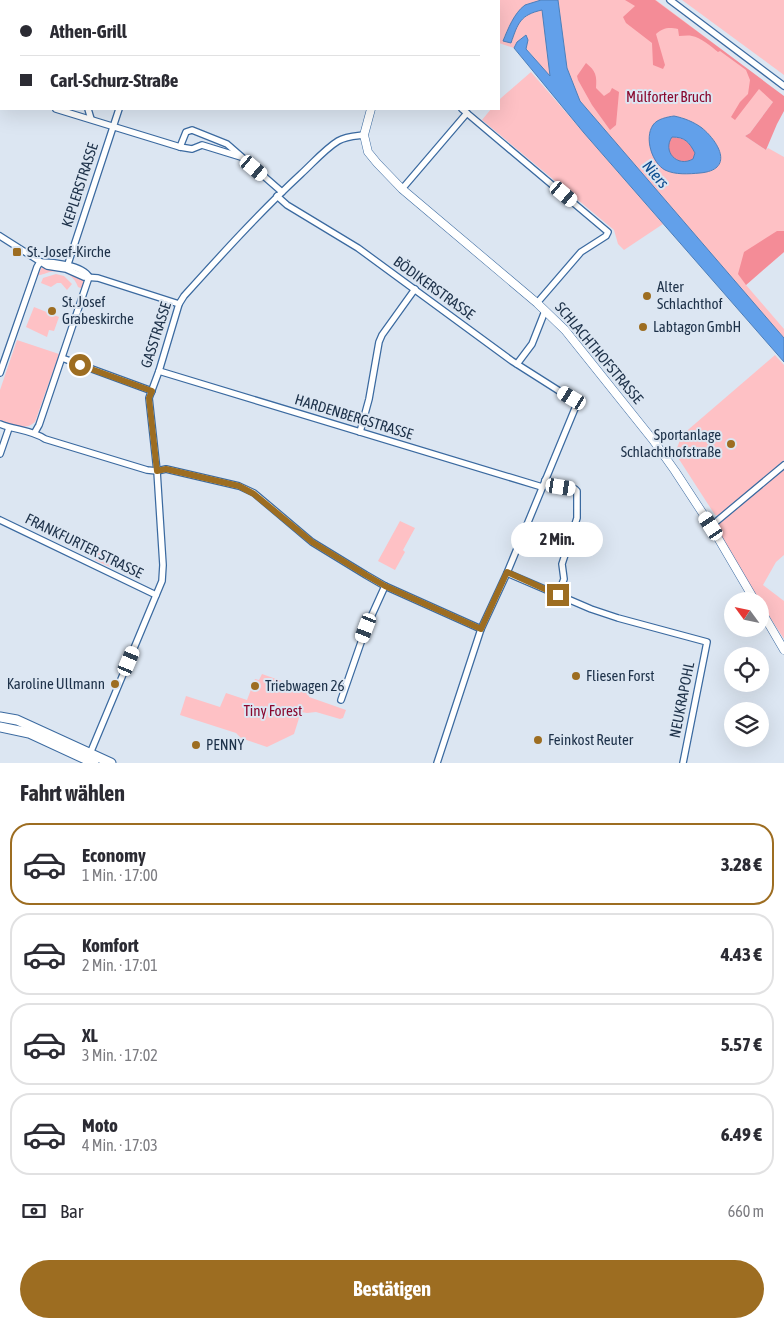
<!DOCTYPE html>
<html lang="de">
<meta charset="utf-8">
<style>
:root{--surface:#fff;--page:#f2f2f3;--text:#2b2b33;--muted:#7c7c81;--line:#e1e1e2;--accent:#9d6d21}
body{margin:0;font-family:"Asap Condensed",sans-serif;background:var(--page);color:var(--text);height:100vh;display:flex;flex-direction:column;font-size:19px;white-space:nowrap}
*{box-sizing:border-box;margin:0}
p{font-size:16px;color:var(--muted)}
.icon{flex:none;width:28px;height:28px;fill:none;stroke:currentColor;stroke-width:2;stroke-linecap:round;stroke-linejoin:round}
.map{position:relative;height:763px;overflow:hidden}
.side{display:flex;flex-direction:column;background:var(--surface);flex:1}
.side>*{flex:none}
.banner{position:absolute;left:0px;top:0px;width:500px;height:110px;box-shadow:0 5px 20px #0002;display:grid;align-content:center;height:110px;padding:0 20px;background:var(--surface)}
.needle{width:32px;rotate:303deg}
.controls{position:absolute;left:724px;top:592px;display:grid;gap:10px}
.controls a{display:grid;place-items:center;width:45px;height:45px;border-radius:50%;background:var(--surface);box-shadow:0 5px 20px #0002;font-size:25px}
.end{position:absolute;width:22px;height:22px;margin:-11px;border:6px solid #9d6d21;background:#fff;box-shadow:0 0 0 2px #fff}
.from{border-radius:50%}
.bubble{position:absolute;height:35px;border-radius:18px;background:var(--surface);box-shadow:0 5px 20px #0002;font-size:16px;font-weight:700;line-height:35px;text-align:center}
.car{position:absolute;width:15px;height:30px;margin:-15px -8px;border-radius:6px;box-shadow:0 0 4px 1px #0007;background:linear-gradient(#fff 24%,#345 0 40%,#fff 0 76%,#345 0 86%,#fff 0)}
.banner b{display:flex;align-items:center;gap:18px;height:48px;font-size:19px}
.banner b+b{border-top:1px solid var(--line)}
.banner i{width:12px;height:12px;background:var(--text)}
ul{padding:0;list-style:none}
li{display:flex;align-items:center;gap:15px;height:82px;margin:0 10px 8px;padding:0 10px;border:2px solid var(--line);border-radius:20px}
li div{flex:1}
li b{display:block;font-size:19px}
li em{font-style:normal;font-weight:700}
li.current{border-color:var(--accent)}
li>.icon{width:45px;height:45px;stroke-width:1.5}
h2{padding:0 20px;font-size:22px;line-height:60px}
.pay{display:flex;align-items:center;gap:12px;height:55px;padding:0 20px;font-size:19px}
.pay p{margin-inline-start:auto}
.primary-button{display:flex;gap:10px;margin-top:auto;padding:10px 20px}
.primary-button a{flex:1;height:58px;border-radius:30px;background:var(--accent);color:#fff;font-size:20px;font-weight:700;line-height:58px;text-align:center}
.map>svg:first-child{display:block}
</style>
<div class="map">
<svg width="784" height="763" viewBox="0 0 784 763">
<rect width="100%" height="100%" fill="#dce6f2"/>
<!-- green -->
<g fill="#fec1c5">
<polygon points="485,0 541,0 550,77 526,48 528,40 517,42 514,48 499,43 499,1 485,1"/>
<polygon points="558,0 656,0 765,82 773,102 750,133 745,136 766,150 768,148 784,157 784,252 746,285 784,329 784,338 580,101 567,68"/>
<polygon points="682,0 784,0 784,75"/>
<polygon points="531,72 663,224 624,250 618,244 614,230 482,120 491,109 499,109 499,100 501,98"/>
<path d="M 42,267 L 59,268 L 85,279 L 83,289 L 78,287 C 74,275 63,269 50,272 C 45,273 43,275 38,275 Z"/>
<polygon points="56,274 64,276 72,284 67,290 61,283 57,283 51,287 41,283 43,278"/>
<polygon points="34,307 59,317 54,331 49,330 47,337 26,327"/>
<path d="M 17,340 L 59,354 L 35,422 C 24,432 12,424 0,420 L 0,390 Z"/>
<polygon points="775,355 784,365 784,460 720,516 715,515 675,453 682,435"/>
<polygon points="784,469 784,555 776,562 763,585 784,601 784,639 712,528"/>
<polygon points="400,521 415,528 403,550 405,552 395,570 378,561"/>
<polygon points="99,552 114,559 110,567 95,560"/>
<polygon points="262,674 310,691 309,697 346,710 343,718 340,719 316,712 307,713 301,712 294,734 267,747 241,738 236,733 180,715 186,696 220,707 226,693 247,700 255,679 259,680"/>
</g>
<!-- forest -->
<g fill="#f48c97">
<path d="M 625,0 L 655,0 L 784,96 L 784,111 L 777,124 L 766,150 L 745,136 L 750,133 L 773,102 L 759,89 L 735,120 L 731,117 L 740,102 L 748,94 L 750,80 L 746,70 L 720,51 L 718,52 C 712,47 700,37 692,36 C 688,35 683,36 679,36 L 678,29 C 668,27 663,28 656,34 L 665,65 L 663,69 L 653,65 L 652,43 L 626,23 L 623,17 L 635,6 Z"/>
<path d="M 586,63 C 596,71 597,76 596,88 L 604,96 L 610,92 L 612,88 L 619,92 L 616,125 L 610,130 L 592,105 L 578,80 L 577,76 Z"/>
<path d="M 672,137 C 685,138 689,142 695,153 L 693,159 C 677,168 661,151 672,137 Z"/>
<polygon points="777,231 784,231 784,252 746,285 738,274 744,252"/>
</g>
<!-- water -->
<g fill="#62a0ea" stroke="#4d7fba" fill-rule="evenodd">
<path d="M 541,0 L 558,0 L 567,68 L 580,101 L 784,338 L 784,362 L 584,133 L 514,48 L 517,42 L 526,35 L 528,40 L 526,49 L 550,76 L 542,10 C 520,15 518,23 511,43 L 503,41 C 508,29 514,13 525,5 C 530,3 536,2 541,0 Z"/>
<path d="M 674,116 C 684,118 694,122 702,128 C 720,143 734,170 700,173 C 689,174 675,175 665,170 C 652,163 644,138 653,125 C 657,119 667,117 674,116 ZM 672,137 C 685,137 689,142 695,153 L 693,159 C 677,168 662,151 672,137 Z"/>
</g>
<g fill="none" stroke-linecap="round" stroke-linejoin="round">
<defs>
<g id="minor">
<polyline points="56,0 56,1"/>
<polyline points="86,0 88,1"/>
<polyline points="203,0 208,1"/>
<polyline points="340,0 344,1"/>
<polyline points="410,0 411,1"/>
<polyline points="670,0 784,86"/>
<polyline points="68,1 72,0"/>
<polyline points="159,1 159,0"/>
<polyline points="461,1 463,0"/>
<polyline points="0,93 1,94"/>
<polyline points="56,109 180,147 192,149 202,145 241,157"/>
<polyline points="88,109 91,119"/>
<polyline points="462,109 608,232 606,236 581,252 537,303"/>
<polyline points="180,147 186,132 192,130 227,144 282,192"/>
<polyline points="402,189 467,113"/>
<polyline points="277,196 287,205 358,248 512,361 575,401 576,406 507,573 481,629 437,763"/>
<polyline points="0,236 47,266 66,269 84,277 98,278 179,304"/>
<polyline points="67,267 119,109"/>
<polyline points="62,358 152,391"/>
<polyline points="517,364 532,344 545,311"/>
<polyline points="159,371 542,487"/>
<path d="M 0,373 L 37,267 L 40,262 C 53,262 82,265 89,277"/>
<path d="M 0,424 C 15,430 32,430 45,439 L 147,470 L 157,471 L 166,469 L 239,486 L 254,493 L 312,542 L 366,575 L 385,586 L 481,629"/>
<polyline points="35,432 39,425 89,277"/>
<polyline points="360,432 369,399 379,342 382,335 415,289"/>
<polyline points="0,454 9,428"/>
<polyline points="545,480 561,487 575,489 577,491 577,518 562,564 564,579 558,595"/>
<polyline points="0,520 156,595"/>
<polyline points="711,526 784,465"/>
<polyline points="507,573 591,609 618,618 707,642 683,763"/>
<polyline points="341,700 366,628 385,586"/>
<path d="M 89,756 L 162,581 L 163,565 L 157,471 L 149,398 L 159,371 L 179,304 L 184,296 C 222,254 260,212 301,174 C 313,163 325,149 338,141 C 346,136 355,136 364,135"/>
</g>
<g id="secondary">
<polyline points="405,1 405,0"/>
<polyline points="371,109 364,135 368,152 377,163 402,189 537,303 565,330 653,440 675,471 711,526 755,601"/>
<polyline points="760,609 784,650"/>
</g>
<g id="primary">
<polyline points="0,717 17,720 111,763"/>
<polyline points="0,727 29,733 94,763"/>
</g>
</defs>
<!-- minor casing -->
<use href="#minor" stroke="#3b6aa0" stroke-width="8"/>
<!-- secondary casing -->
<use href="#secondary" stroke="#3b6aa0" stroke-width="9"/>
<!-- primary casing -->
<use href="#primary" stroke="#3b6aa0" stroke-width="11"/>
<!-- minor -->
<use href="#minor" stroke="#fff" stroke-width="5.5"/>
<!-- secondary -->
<use href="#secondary" stroke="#fff" stroke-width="8"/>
<!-- primary -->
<use href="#primary" stroke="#fff" stroke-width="9"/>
</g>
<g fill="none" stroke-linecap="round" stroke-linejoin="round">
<!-- route -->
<polyline stroke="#9d6d21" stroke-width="6" points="80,365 152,391 149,398 157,471 166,469 239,486 254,494 312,542 366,575 385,586 481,629 507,572 558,595"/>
</g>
<!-- markers -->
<g fill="#9d6d21" stroke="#dce6f2" stroke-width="2">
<rect x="12" y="247" width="10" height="10" rx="2.5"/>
<circle cx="647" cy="296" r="5"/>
<circle cx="52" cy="311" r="5"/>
<circle cx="643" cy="327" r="5"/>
<circle cx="731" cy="444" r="5"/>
<circle cx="576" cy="676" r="5"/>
<circle cx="115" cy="684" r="5"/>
<circle cx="255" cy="686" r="5"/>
<circle cx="538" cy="740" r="5"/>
<circle cx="196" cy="745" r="5"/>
</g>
<g text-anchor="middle" stroke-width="4" stroke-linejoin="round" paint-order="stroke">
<!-- park labels -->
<g font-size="15" fill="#89082e" stroke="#dce6f2">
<text x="669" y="102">Mülforter Bruch</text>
<text x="273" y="716">Tiny Forest</text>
</g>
<!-- street labels -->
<g font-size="15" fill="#1d3149" stroke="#dce6f2">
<text transform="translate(80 185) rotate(-72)" y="5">KEPLERSTRASSE</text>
<text transform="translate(434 288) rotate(36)" y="5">BÖDIKERSTRASSE</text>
<text transform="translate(156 335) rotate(-72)" y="5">GASSTRASSE</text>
<text transform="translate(599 353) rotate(50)" y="5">SCHLACHTHOFSTRASSE</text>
<text transform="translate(354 417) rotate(17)" y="5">HARDENBERGSTRASSE</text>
<text transform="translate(84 546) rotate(26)" y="5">FRANKFURTER STRASSE</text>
<text transform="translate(682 700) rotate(-79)" y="5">NEUKRAPOHL</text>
</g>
<!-- poi labels -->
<g font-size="15" fill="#1d3149" stroke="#dce6f2" text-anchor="start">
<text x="27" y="257">St.-Josef-Kirche</text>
<text x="657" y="292">Alter<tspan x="657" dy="17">Schlachthof</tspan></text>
<text x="62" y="307">St. Josef<tspan x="62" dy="17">Grabeskirche</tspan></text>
<text x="653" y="332">Labtagon GmbH</text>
<text x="721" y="440" text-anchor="end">Sportanlage<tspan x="721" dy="17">Schlachthofstraße</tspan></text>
<text x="586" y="681">Fliesen Forst</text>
<text x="105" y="689" text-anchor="end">Karoline Ullmann</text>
<text x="265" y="691">Triebwagen 26</text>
<text x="548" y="745">Feinkost Reuter</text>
<text x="206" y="750">PENNY</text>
</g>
<!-- water labels -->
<g font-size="16" font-style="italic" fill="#0c4d90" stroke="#dce6f2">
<text transform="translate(656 174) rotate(49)" y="6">Niers</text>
</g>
</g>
</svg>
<div class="controls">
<a><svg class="needle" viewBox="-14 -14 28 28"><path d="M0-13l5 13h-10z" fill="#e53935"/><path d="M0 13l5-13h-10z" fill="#7c7c81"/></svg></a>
<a><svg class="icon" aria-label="locate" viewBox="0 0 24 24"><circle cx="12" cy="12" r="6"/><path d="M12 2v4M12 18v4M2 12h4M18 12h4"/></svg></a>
<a><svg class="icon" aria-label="layers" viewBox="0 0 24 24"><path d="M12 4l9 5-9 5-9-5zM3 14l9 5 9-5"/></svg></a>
</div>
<i class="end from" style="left:80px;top:365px"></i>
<i class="end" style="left:558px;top:595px"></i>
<div class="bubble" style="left:511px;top:522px;width:92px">2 Min.</div>
<i class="car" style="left:254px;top:168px;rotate:130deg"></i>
<i class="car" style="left:564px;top:194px;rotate:130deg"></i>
<i class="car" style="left:572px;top:398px;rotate:301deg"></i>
<i class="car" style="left:561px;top:487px;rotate:99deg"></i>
<i class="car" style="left:711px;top:526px;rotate:327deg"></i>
<i class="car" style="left:366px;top:628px;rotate:201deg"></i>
<i class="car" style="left:129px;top:661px;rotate:23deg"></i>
<div class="banner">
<b><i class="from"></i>Athen-Grill</b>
<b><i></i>Carl-Schurz-Straße</b>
</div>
</div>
<section class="side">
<h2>Fahrt wählen</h2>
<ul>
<li class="current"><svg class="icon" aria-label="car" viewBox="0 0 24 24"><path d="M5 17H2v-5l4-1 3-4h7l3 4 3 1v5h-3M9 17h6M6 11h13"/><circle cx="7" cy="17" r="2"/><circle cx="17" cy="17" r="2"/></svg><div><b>Economy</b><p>1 Min. · 17:00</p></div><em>3.28 €</em></li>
<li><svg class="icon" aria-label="car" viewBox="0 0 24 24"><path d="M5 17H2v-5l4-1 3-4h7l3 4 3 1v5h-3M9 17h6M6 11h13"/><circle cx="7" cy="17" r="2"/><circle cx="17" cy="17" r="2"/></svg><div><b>Komfort</b><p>2 Min. · 17:01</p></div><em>4.43 €</em></li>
<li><svg class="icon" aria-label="car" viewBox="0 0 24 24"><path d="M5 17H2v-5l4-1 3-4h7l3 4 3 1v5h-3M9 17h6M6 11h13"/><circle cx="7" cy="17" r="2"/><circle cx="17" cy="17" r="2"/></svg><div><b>XL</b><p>3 Min. · 17:02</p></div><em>5.57 €</em></li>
<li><svg class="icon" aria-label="car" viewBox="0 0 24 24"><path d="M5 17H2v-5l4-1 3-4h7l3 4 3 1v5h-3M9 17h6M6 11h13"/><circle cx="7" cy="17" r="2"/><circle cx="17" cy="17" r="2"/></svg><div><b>Moto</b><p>4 Min. · 17:03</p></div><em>6.49 €</em></li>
</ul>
<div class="pay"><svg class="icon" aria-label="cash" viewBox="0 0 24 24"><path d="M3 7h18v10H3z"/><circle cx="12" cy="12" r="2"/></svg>Bar<p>660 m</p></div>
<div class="primary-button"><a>Bestätigen</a></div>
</section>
